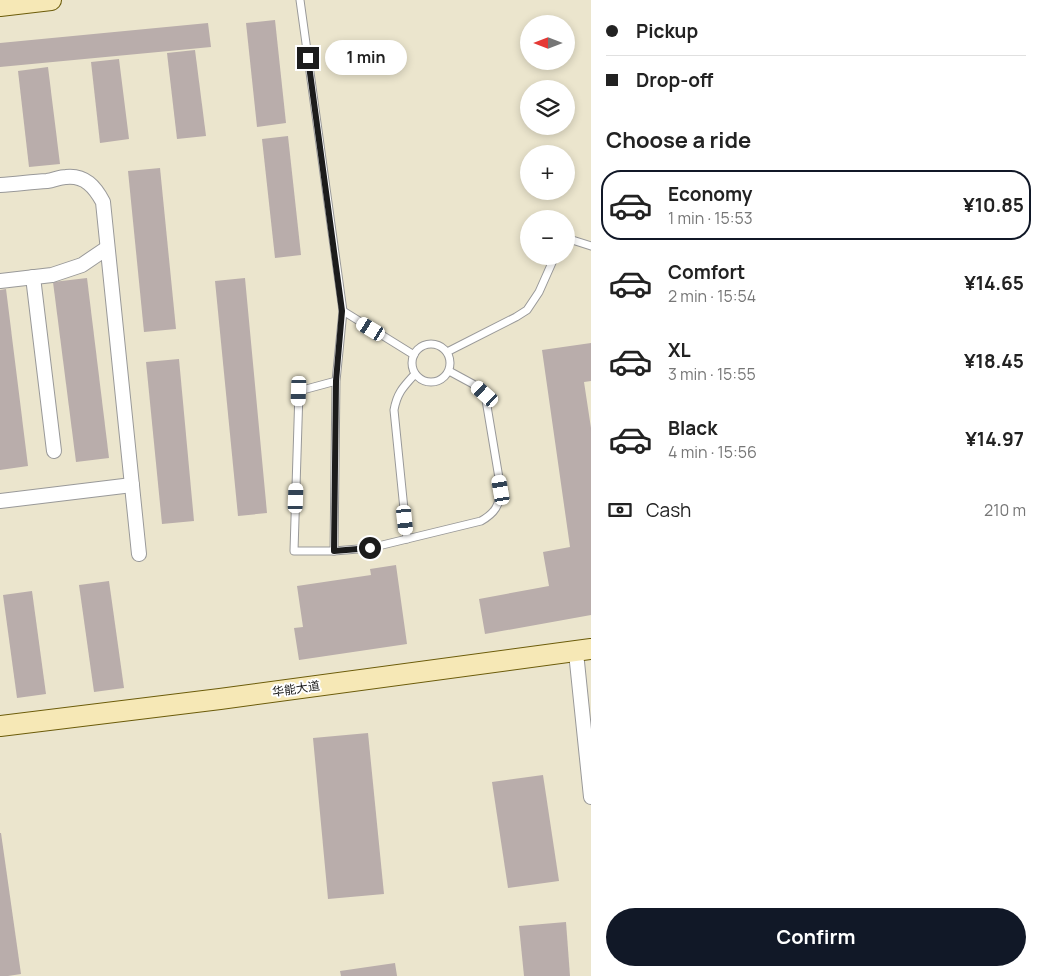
<!DOCTYPE html>
<meta charset="utf-8">
<style>
:root{--surface:#fff;--page:#f6f6f6;--text:#222;--muted:#767676;--line:#e0e0e0;--accent:#111827}
body{margin:0;font-family:Manrope,"Noto Sans SC",sans-serif;background:var(--page);color:var(--text);height:100vh;display:flex;flex-direction:column;font-size:19px;white-space:nowrap}
*{box-sizing:border-box;margin:0}
p{font-size:16px;color:var(--muted)}
.icon{flex:none;width:28px;height:28px;fill:none;stroke:currentColor;stroke-width:2;stroke-linecap:round;stroke-linejoin:round}
.map{position:relative;flex:1;overflow:hidden}
.drawer{display:flex;flex-direction:column;background:var(--surface);width:450px}
.drawer>*{flex:none}
.guide{display:grid;align-content:center;height:110px;padding:0 15px;background:var(--surface)}
.needle{width:32px;rotate:270deg}
.buttons{position:absolute;left:520px;top:15px;display:grid;gap:10px}
.buttons a{display:grid;place-items:center;width:55px;height:55px;border-radius:50%;background:var(--surface);box-shadow:0 2px 8px #0003;font-size:25px}
.end{position:absolute;width:22px;height:22px;margin:-11px;border:6px solid #1c1c1c;background:#fff;box-shadow:0 0 0 2px #fff}
.from{border-radius:50%}
.bubble{position:absolute;height:35px;border-radius:18px;background:var(--surface);box-shadow:0 2px 8px #0003;font-size:16px;font-weight:700;line-height:35px;text-align:center}
.car{position:absolute;width:15px;height:30px;margin:-15px -8px;border-radius:6px;box-shadow:0 0 4px 1px #0007;background:linear-gradient(#fff 24%,#345 0 40%,#fff 0 76%,#345 0 86%,#fff 0)}
.guide b{display:flex;align-items:center;gap:18px;height:48px;font-size:19px}
.guide b+b{border-top:1px solid var(--line)}
.guide i{width:12px;height:12px;background:var(--text)}
ul{padding:0;list-style:none}
li{display:flex;align-items:center;gap:15px;height:70px;margin:0 10px 8px;padding:0 5px;border:2px solid transparent;border-radius:20px}
li div{flex:1}
li b{display:block;font-size:19px}
li em{font-style:normal;font-weight:700}
li.active{border-color:var(--accent)}
li>.icon{width:45px;height:45px;stroke-width:1.5}
h2{padding:0 15px;font-size:22px;line-height:60px}
.pay{display:flex;align-items:center;gap:12px;height:55px;padding:0 15px;font-size:19px}
.pay p{margin-inline-start:auto}
.button{display:flex;gap:10px;margin-top:auto;padding:10px 15px}
.button a{flex:1;height:58px;border-radius:30px;background:var(--accent);color:#fff;font-size:20px;font-weight:700;line-height:58px;text-align:center}
main{display:flex;flex:1;min-height:0}
.map>svg:first-child{display:block}
</style>
<main>
<div class="map">
<svg width="591" height="976" viewBox="0 0 591 976">
<rect width="100%" height="100%" fill="#ede6e2"/>
<!-- farmland -->
<path fill="#ebe5cd" fill-rule="evenodd" d="M 0,0 L 591,0 L 591,976 L 0,976 ZM 529,24 L 566,24 L 566,61 L 529,61 ZM 529,89 L 566,89 L 566,126 L 529,126 ZM 529,154 L 566,154 L 566,191 L 529,191 ZM 529,219 L 566,219 L 566,256 L 529,256 Z"/>
<!-- building -->
<g fill="#b9adab">
<polygon points="275,20 286,123 257,127 246,23"/>
<polygon points="208,23 211,47 0,67 0,43"/>
<polygon points="195,50 206,136 177,139 167,53"/>
<polygon points="119,59 129,139 100,143 91,62"/>
<polygon points="48,67 60,164 29,167 18,71"/>
<polygon points="288,136 301,255 275,258 262,139"/>
<polygon points="160,168 176,329 144,332 128,171"/>
<polygon points="87,278 109,458 76,462 53,282"/>
<polygon points="245,278 267,513 238,516 215,281"/>
<polygon points="6,289 28,466 0,470 0,290"/>
<polygon points="591,343 591,381 584,382 591,428 591,615 485,634 479,599 549,586 543,552 570,547 542,350"/>
<polygon points="179,359 194,521 162,524 146,362"/>
<polygon points="396,565 407,644 299,660 294,628 303,627 297,586 371,575 370,569"/>
<polygon points="109,581 124,688 94,692 79,585"/>
<polygon points="32,591 46,694 17,698 3,595"/>
<polygon points="368,733 384,894 328,899 313,738"/>
<polygon points="543,775 559,881 508,888 492,782"/>
<polygon points="0,833 1,833 21,974 8,976 0,976"/>
<polygon points="566,922 570,976 524,976 519,926"/>
<polygon points="395,963 397,976 341,976 340,971"/>
</g>
<g fill="none" stroke-linecap="round" stroke-linejoin="round">
<defs>
<g id="lane">
<polyline points="300,0 343,311 336,381 334,551 294,551 299,391 336,381"/>
<polyline points="566,238 591,246"/>
<polyline points="343,311 414,355"/>
<circle cx="431" cy="363" r="19"/>
<polyline points="447,352 516,317 527,310 539,292 555,256"/>
<path d="M 407,539 L 394,410 C 397,393 403,387 415,374"/>
<path d="M 334,551 L 370,548 L 481,521 C 495,513 499,506 501,490 L 485,394 L 473,384 L 449,371"/>
</g>
<g id="street">
<path d="M 0,185 C 16,184 31,182 47,181 C 54,180 60,177 66,177 C 85,175 95,187 103,202 L 139,554"/>
<polyline points="33,277 54,451"/>
<polyline points="0,281 52,275 82,265 107,248"/>
<polyline points="0,501 132,485"/>
<polyline points="577,662 591,797"/>
</g>
<g id="secondary">
<polyline points="0,6 51,0"/>
<polyline points="0,726 220,699 591,649"/>
</g>
</defs>
<!-- lane casing -->
<use href="#lane" stroke="#999" stroke-width="9"/>
<!-- street casing -->
<use href="#street" stroke="#999" stroke-width="16"/>
<!-- secondary casing -->
<use href="#secondary" stroke="#6c5c0a" stroke-width="22"/>
<!-- lane -->
<use href="#lane" stroke="#fff" stroke-width="7"/>
<!-- street -->
<use href="#street" stroke="#fff" stroke-width="14"/>
<!-- secondary -->
<use href="#secondary" stroke="#f6e8b6" stroke-width="20"/>
</g>
<g fill="none" stroke-linecap="round" stroke-linejoin="round">
<!-- route -->
<polyline stroke="#1c1c1c" stroke-width="6" points="308,58 342,311 336,381 334,551 370,548"/>
</g>
<g text-anchor="middle" stroke-width="4" stroke-linejoin="round" paint-order="stroke">
<!-- street labels -->
<g font-size="12" fill="#1c1c1c" stroke="#fff">
<text transform="translate(296 689) rotate(-8)" y="4">华能大道</text>
</g>
</g>
</svg>
<div class="buttons">
<a><svg class="needle" viewBox="-14 -14 28 28"><path d="M0-13l5 13h-10z" fill="#e53935"/><path d="M0 13l5-13h-10z" fill="#767676"/></svg></a>
<a><svg class="icon" aria-label="layers" viewBox="0 0 24 24"><path d="M12 4l9 5-9 5-9-5zM3 14l9 5 9-5"/></svg></a>
<a>+</a>
<a>−</a>
</div>
<i class="end from" style="left:370px;top:548px"></i>
<i class="end" style="left:308px;top:58px"></i>
<div class="bubble" style="left:325px;top:40px;width:82px">1 min</div>
<i class="car" style="left:371px;top:329px;rotate:301deg"></i>
<i class="car" style="left:299px;top:391px;rotate:182deg"></i>
<i class="car" style="left:485px;top:394px;rotate:312deg"></i>
<i class="car" style="left:501px;top:490px;rotate:350deg"></i>
<i class="car" style="left:296px;top:498px;rotate:2deg"></i>
<i class="car" style="left:405px;top:520px;rotate:174deg"></i>
</div>
<section class="drawer">
<div class="guide">
<b><i class="from"></i>Pickup</b>
<b><i></i>Drop-off</b>
</div>
<h2>Choose a ride</h2>
<ul>
<li class="active"><svg class="icon" aria-label="car" viewBox="0 0 24 24"><path d="M5 17H2v-5l4-1 3-4h7l3 4 3 1v5h-3M9 17h6M6 11h13"/><circle cx="7" cy="17" r="2"/><circle cx="17" cy="17" r="2"/></svg><div><b>Economy</b><p>1 min · 15:53</p></div><em>¥10.85</em></li>
<li><svg class="icon" aria-label="car" viewBox="0 0 24 24"><path d="M5 17H2v-5l4-1 3-4h7l3 4 3 1v5h-3M9 17h6M6 11h13"/><circle cx="7" cy="17" r="2"/><circle cx="17" cy="17" r="2"/></svg><div><b>Comfort</b><p>2 min · 15:54</p></div><em>¥14.65</em></li>
<li><svg class="icon" aria-label="car" viewBox="0 0 24 24"><path d="M5 17H2v-5l4-1 3-4h7l3 4 3 1v5h-3M9 17h6M6 11h13"/><circle cx="7" cy="17" r="2"/><circle cx="17" cy="17" r="2"/></svg><div><b>XL</b><p>3 min · 15:55</p></div><em>¥18.45</em></li>
<li><svg class="icon" aria-label="car" viewBox="0 0 24 24"><path d="M5 17H2v-5l4-1 3-4h7l3 4 3 1v5h-3M9 17h6M6 11h13"/><circle cx="7" cy="17" r="2"/><circle cx="17" cy="17" r="2"/></svg><div><b>Black</b><p>4 min · 15:56</p></div><em>¥14.97</em></li>
</ul>
<div class="pay"><svg class="icon" aria-label="cash" viewBox="0 0 24 24"><path d="M3 7h18v10H3z"/><circle cx="12" cy="12" r="2"/></svg>Cash<p>210 m</p></div>
<div class="button"><a>Confirm</a></div>
</section>
</main>
